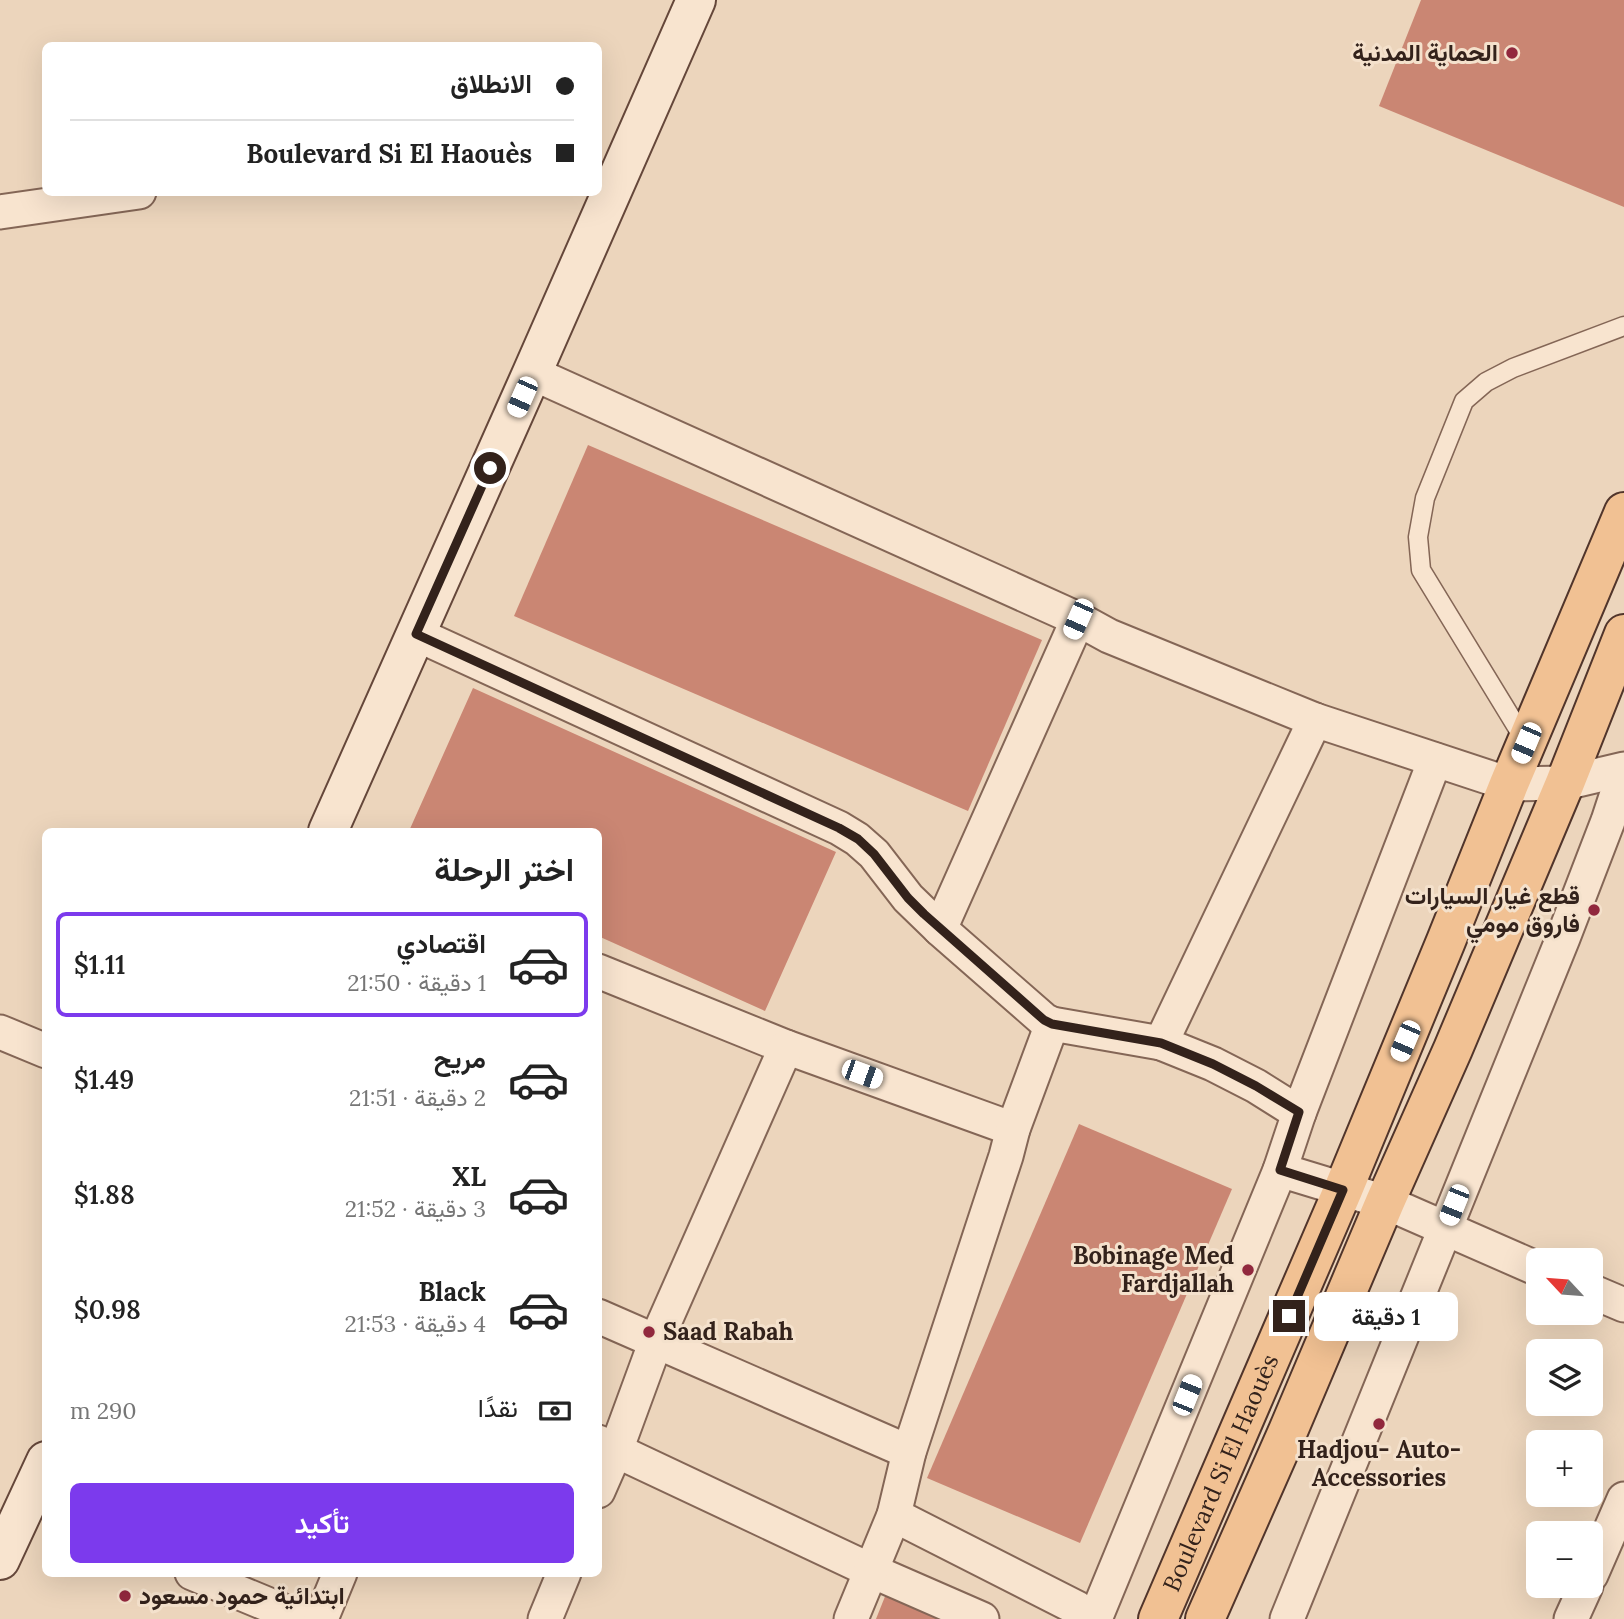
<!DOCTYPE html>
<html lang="ar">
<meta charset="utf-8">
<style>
:root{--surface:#fff;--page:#f2f2f2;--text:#222;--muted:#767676;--line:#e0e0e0;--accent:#7c3aed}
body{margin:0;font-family:Lora,Vazirmatn,serif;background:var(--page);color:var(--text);direction:rtl;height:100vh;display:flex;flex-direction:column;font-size:26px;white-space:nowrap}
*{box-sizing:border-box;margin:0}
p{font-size:23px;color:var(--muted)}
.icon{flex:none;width:38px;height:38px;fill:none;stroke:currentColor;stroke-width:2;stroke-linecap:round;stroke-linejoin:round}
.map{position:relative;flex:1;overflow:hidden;direction:ltr}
.panel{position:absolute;left:42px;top:828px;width:560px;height:749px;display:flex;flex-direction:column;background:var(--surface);border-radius:10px;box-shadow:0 7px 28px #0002;direction:rtl}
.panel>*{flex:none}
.guide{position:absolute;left:42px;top:42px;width:560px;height:154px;border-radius:10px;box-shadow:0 7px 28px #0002;direction:rtl;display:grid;align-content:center;height:154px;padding:0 28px;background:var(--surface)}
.needle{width:46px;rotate:296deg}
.buttons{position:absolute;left:1526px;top:1248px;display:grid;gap:14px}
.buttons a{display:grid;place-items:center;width:77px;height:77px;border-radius:10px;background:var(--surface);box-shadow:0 7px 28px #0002;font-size:35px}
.end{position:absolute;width:32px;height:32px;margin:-16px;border:9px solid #33221b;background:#fff;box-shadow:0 0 0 4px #fff}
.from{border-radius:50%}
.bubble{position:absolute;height:49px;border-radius:10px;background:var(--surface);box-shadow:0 7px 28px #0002;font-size:23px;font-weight:600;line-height:49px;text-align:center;direction:rtl}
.car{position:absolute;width:21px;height:42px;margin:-21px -10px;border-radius:9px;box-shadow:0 0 5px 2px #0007;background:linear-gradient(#fff 24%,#345 0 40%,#fff 0 76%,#345 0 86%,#fff 0)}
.guide b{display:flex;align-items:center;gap:24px;height:66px;font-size:26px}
.guide b+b{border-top:2px solid var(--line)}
.guide i{width:18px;height:18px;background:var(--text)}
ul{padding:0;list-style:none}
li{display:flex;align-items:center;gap:21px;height:105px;margin:0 14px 10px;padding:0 14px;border:4px solid transparent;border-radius:10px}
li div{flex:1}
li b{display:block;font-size:26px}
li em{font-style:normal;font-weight:600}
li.active{border-color:var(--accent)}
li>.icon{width:63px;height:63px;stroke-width:1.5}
h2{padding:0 28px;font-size:32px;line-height:84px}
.pay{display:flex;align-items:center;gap:18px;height:77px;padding:0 28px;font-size:26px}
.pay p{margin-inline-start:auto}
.button{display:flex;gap:14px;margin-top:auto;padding:14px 28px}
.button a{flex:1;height:80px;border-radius:10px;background:var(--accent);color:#fff;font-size:28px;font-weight:600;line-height:80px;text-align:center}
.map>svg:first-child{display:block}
</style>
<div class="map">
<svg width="1624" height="1619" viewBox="0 0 1624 1619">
<rect width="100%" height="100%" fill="#ecd5bc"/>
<!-- building -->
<g fill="#ca8673">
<polygon points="1421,0 1624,0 1624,207 1379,106"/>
<polygon points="588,445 1042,640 968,811 514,616"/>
<polygon points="473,688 836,852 765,1011 598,936 598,831 409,831"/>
<polygon points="1079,1124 1232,1189 1080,1543 927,1478"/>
<polygon points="886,1594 945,1619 876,1619"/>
</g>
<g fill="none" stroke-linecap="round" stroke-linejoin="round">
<defs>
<polyline id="lane" points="1526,742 1421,570 1418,537 1425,498 1464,401 1486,382 1513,368 1624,326"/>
<g id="street">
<polyline points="0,212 139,192"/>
<polyline points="532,373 1078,619 1109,636 1315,720 1509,784 1565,783 1624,769"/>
<polyline points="416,634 839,828 857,839 874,854 908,898 940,929 1044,1020 1052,1024 1161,1043"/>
<polyline points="940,929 1078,619"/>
<polyline points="598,971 786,1047 1013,1129"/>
<polyline points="0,1032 46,1051"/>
<polyline points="1299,1113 1435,760"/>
<polyline points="1280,1170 1385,1202 1538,1269"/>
<polyline points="1591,1291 1624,1305"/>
<polyline points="598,1316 909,1452"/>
<polyline points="598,1442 872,1571 982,1619"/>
<polyline points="598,1491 616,1450 656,1341 786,1047"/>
<polyline points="894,1515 1077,1608 1093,1619"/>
<polyline points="192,1573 303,1619"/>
<polyline points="1591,1575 1624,1499"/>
<polyline points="321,1619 340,1573"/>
<polyline points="545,1619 564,1573"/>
<polyline points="851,1619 894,1515 909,1452 1006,1156 1013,1129 1052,1024"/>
<polyline points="1095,1619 1280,1170 1299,1113 1256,1086 1213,1064 1161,1043 1315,720"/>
<polyline points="1287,1619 1563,938 1608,821 1624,772"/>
<polyline points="1571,1619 1586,1586"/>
</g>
<g id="secondary">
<polyline points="328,831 532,373 696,0"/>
<polyline points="0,1560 46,1461"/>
</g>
<g id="primary">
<path id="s1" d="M 1158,1619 L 1343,1190 L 1446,941 L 1509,784 L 1624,512"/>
<polyline points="1205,1619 1288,1431 1385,1202 1453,1049 1565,783 1624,634"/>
</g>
</defs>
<!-- lane casing -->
<use href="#lane" stroke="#846656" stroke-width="21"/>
<!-- street casing -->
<use href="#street" stroke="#846656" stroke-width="37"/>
<!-- secondary casing -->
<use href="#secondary" stroke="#65473a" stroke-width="42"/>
<!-- primary casing -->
<use href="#primary" stroke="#51352b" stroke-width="42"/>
<!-- lane -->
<use href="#lane" stroke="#f8e4cf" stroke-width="18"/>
<!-- street -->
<use href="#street" stroke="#f8e4cf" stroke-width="33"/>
<!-- secondary -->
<use href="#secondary" stroke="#f8e4cf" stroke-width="38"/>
<!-- primary -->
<use href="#primary" stroke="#f1c193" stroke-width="38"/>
</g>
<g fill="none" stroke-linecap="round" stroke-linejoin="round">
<!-- route -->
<polyline stroke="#33221b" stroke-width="9" points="490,468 416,634 839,828 858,839 874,854 908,898 924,914 1044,1020 1052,1024 1161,1043 1213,1064 1256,1086 1299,1112 1280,1170 1343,1190 1289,1316"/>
</g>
<!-- markers -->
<g fill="#91283d" stroke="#f4e1cc" stroke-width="2.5">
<circle cx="1512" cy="53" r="7"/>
<circle cx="1594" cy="910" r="7"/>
<circle cx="1248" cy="1270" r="7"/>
<circle cx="649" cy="1332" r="7"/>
<circle cx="1379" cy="1424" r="7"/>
<circle cx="125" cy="1596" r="7"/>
</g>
<g text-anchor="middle" stroke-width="6" stroke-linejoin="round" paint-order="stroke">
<!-- poi labels -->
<g font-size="24" font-weight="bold" fill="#33221b" stroke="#f4e1cc" text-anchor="end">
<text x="1498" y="61">الحماية المدنية</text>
<text x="1580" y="904">قطع غيار السيارات<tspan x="1580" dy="28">فاروق مومي</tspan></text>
<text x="1234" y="1264">Bobinage Med<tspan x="1234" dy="28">Fardjallah</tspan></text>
<text x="663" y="1340" text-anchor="start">Saad Rabah</text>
<text x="1379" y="1458" text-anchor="middle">Hadjou- Auto-<tspan x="1379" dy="28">Accessories</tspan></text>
<text x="139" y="1604" text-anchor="start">ابتدائية حمود مسعود</text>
</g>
<!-- street labels -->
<g font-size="24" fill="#33221b" stroke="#f4e1cc">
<text dy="8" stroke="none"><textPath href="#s1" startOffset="159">Boulevard Si El Haouès</textPath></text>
</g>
</g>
</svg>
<div class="buttons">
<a><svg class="needle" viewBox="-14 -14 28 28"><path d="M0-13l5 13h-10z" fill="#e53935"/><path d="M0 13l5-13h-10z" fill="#767676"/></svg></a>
<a><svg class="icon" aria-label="layers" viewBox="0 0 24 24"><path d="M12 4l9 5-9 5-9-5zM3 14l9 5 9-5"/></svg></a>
<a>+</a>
<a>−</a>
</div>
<i class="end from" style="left:490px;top:468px"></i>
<i class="end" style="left:1289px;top:1316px"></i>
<div class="bubble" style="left:1314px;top:1292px;width:144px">1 دقيقة</div>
<i class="car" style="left:522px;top:397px;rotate:204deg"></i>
<i class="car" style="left:1078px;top:619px;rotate:204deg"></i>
<i class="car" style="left:1526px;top:743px;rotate:203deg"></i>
<i class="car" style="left:1405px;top:1041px;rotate:203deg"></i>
<i class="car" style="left:862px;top:1074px;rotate:110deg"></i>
<i class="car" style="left:1454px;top:1205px;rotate:202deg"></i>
<i class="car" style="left:1187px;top:1395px;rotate:22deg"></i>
<div class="guide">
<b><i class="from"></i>الانطلاق</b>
<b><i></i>Boulevard Si El Haouès</b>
</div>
<section class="panel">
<h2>اختر الرحلة</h2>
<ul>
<li class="active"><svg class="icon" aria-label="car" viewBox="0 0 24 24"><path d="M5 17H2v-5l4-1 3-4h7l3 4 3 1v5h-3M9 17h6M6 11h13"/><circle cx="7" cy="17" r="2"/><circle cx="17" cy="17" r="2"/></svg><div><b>اقتصادي</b><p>1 دقيقة · 21:50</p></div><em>$1.11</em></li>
<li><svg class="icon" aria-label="car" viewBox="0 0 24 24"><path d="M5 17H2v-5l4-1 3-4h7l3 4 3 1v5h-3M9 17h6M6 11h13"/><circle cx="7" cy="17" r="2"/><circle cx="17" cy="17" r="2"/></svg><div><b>مريح</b><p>2 دقيقة · 21:51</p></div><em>$1.49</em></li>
<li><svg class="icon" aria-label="car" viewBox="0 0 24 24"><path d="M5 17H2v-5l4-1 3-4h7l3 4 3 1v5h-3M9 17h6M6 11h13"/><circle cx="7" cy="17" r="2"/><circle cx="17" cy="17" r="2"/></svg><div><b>XL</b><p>3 دقيقة · 21:52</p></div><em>$1.88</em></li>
<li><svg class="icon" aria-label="car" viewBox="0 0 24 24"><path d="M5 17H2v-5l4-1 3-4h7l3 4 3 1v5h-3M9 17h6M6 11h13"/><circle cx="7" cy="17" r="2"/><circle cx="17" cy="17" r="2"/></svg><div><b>Black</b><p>4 دقيقة · 21:53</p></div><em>$0.98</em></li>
</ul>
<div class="pay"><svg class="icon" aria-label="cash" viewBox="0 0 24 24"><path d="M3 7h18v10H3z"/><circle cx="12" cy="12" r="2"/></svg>نقدًا<p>290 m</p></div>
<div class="button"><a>تأكيد</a></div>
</section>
</div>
